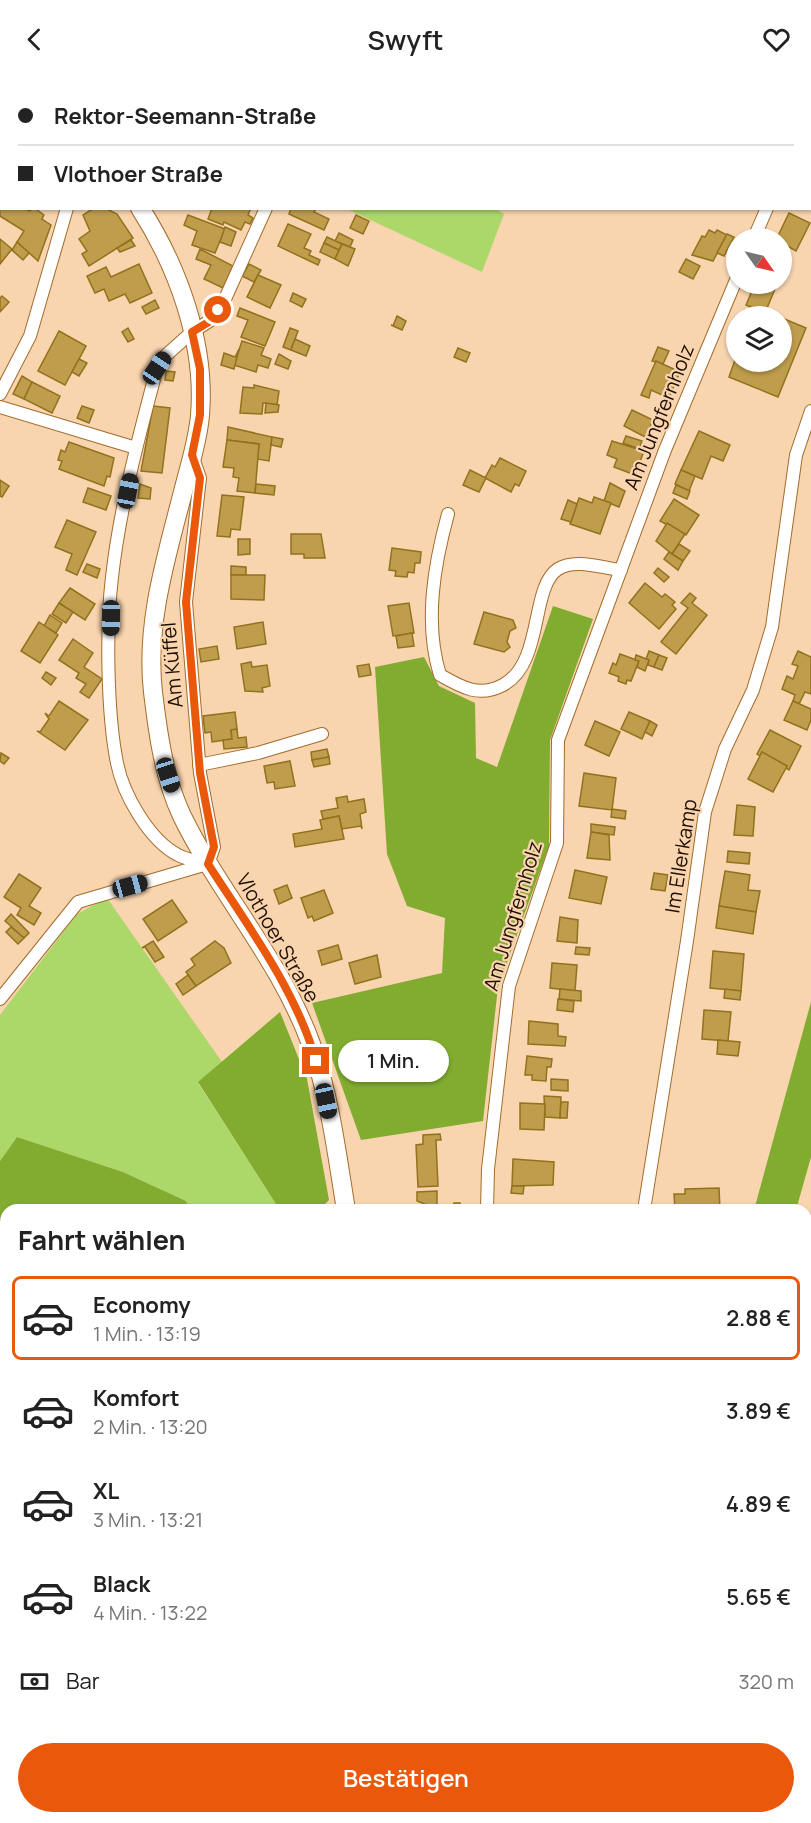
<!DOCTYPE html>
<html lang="de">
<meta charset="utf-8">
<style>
:root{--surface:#fff;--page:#f2f2f2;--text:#222;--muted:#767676;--line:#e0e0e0;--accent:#ea580c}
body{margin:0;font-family:Manrope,sans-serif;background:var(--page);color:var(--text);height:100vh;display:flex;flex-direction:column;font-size:22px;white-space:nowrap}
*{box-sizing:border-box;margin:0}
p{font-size:20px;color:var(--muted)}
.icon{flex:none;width:33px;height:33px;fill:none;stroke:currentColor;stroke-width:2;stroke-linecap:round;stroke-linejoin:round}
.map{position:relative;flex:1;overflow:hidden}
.side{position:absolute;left:0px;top:1126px;width:812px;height:620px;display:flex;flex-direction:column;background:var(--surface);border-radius:18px 18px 0 0;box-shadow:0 2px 4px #0004}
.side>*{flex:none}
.banner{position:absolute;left:0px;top:0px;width:812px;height:132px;box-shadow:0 2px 4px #0004;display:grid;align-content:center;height:132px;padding:0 18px;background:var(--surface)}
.needle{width:39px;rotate:124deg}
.tools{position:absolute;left:726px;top:150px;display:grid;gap:12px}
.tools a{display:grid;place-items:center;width:66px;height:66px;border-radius:50%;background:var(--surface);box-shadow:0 2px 4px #0004;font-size:30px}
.end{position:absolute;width:27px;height:27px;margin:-14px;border:8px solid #ea580c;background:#fff;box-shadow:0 0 0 3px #fff}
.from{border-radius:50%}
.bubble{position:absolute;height:42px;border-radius:21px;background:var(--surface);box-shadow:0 2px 4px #0004;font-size:20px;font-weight:600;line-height:42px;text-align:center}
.car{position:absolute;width:18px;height:36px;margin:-18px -9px;border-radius:8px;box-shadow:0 0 4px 2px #0007;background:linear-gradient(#222 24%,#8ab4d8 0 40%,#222 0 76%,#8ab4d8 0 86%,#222 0)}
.banner b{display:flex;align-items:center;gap:21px;height:57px;font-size:22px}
.banner b+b{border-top:2px solid var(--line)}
.banner i{width:15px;height:15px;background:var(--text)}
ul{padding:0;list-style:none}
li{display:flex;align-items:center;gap:18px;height:84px;margin:0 12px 9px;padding:0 6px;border:3px solid transparent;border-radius:9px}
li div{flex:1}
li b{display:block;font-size:22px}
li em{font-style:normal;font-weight:600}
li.on{border-color:var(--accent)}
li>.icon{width:54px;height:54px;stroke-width:1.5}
h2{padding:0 18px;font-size:27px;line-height:72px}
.pay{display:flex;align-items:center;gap:15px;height:66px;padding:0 18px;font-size:22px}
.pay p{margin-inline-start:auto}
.primary-button{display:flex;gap:12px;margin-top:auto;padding:12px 18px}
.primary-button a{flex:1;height:69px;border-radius:36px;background:var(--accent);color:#fff;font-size:24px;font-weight:600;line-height:69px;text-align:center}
header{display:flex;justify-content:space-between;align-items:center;height:78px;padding:0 18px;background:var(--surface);font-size:27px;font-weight:600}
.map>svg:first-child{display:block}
</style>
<header><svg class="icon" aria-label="back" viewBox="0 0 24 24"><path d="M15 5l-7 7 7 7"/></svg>Swyft<svg class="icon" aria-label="heart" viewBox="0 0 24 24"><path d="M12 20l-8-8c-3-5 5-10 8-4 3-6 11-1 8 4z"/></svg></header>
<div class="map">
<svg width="811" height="1745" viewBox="0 0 811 1745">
<rect width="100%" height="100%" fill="#f8d4af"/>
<!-- built -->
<polygon fill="#fdc891" points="811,1359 811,1745 790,1745 790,1740 806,1740 806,1398"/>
<!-- green -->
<g fill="#acd769">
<polygon points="495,130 504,136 482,194 347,131"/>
<polygon points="107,820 222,984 198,1005 276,1126 276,1132 190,1132 186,1123 123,1094 17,1059 0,1083 0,937 77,836"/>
</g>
<!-- forest -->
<g fill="#81ac30">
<polygon points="553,528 593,541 550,662 549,768 498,909 483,1043 361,1062 312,925 442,895 445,840 407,828 387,776 375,589 424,579 439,608 475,625 476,680 497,689"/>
<polygon points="811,924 811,1079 796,1132 754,1132"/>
<polygon points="280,934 307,1001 329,1122 319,1132 276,1132 276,1126 198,1004"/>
<polygon points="17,1059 123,1094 186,1123 190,1132 6,1132 6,1182 0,1180 0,1083"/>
<polygon points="6,1215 6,1388 0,1389 0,1216"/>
<polygon points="0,1550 6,1550 6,1740 130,1740 121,1745 0,1745"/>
</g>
<!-- building -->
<g fill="#bf9d4d" stroke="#92721c" stroke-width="1.5">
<polygon points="84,0 122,0 124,2 86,2"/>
<polygon points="0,98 2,130 25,130 29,133 34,130 44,137 42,141 51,147 38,183 17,164 24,153 0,138"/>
<polygon points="94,130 105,130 117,136 133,160 89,188 82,176 87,173 79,161 90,153 83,137"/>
<polygon points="212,130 251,130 248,137 253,140 250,146 245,144 241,152 224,144 223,147 208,141"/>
<polygon points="291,130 316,130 314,134 329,141 324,152 289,136"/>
<polygon points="789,135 810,145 796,173 782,165 782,160 777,160"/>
<polygon points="188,137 225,151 215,175 192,167 197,153 184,147"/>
<polygon points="356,137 369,143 363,156 350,150"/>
<polygon points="288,146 311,156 304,170 311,173 309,177 320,182 318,187 278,168"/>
<polygon points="225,149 236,154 231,168 220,164"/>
<polygon points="709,152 715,155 717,152 727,157 713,183 692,177 702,158 705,159"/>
<polygon points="339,155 353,162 350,169 335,163"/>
<polygon points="727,156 734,159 724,178 717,175"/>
<polygon points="327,159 342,166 339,172 324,165"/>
<polygon points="0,161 12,171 0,186"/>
<polygon points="131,162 135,168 120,174 117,170"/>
<polygon points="17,164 29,175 23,182 12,172"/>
<polygon points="324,165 339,172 335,181 320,174"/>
<polygon points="342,166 355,171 348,188 335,181"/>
<polygon points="200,171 233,188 223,210 204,201 211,187 196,181"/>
<polygon points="686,181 700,188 693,201 679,194"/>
<polygon points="139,186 152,215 130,225 125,216 109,223 104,211 95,215 87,198 106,189 111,199"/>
<polygon points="249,186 261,192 254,204 242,198"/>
<polygon points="258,197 281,207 270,230 247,219"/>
<polygon points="755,206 777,206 765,235 746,227"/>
<polygon points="293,215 306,221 302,229 290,223"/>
<polygon points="2,218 9,224 0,234 0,220"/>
<polygon points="155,222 159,230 146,236 142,229"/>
<polygon points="240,230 275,244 265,268 241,259 248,242 237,238"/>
<polygon points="397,238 406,243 402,252 391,247 393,248"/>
<polygon points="782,240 806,250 778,319 729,299 736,279 736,284 782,284"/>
<polygon points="128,250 134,261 128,264 122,254"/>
<polygon points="290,250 298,253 291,272 283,269"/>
<polygon points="59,253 86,268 65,307 38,293"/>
<polygon points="295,261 310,268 306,278 291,272"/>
<polygon points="242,263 264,270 261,277 271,281 268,290 258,287 256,294 234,287"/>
<polygon points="658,269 669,273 663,286 652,283"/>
<polygon points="458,270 470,275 466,284 454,279"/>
<polygon points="239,271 234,291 221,287 224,275 235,279"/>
<polygon points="279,276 291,283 288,291 275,286"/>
<polygon points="79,281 87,285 79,298 72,294"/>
<polygon points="656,283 680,294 669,320 651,312 649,320 641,317"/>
<polygon points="166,293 175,294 173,303 165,302"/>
<polygon points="22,298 32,304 24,321 13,316"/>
<polygon points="32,304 60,318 52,335 24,321"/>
<polygon points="254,307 279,313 277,327 263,325 262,336 240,335 243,309 254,310"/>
<polygon points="266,325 279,327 278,334 265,335"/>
<polygon points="82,328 94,332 89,345 77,340"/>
<polygon points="153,328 170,330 162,395 141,393"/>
<polygon points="632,332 653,342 645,359 624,348"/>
<polygon points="228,349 272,359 269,383 257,381 259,366 227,362"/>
<polygon points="699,353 730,367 723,383 711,378 702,401 681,392"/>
<polygon points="626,358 642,363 639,371 623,365"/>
<polygon points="272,359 283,361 281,369 271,367"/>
<polygon points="227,362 259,366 255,415 237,413 239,400 233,399 234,390 223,389"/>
<polygon points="612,363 644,373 635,397 614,389 617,381 607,377"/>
<polygon points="69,364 114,380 110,399 107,398 104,408 59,391 62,383 58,382 61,372 65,374"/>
<polygon points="500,380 526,393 519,408 515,406 511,414 485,400 492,387 495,389"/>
<polygon points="470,392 486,400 479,414 463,407"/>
<polygon points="681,392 695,398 689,413 675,406"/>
<polygon points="0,402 9,408 2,419 0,418"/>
<polygon points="610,405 625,413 619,429 604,423"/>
<polygon points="140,406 151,410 150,421 138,420"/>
<polygon points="256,406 275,408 274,417 255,415"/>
<polygon points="676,407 690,413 687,421 673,415"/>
<polygon points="88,410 111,418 106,432 83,424"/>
<polygon points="222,417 244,419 240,452 231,451 230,459 217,458"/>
<polygon points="594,419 611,425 600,456 570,446 579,420 592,425"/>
<polygon points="674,421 699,437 686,457 660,443"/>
<polygon points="568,422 577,426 571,444 561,441"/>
<polygon points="67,442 96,454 77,497 66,492 72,476 55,469"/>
<polygon points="667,445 685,456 672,476 656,463"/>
<polygon points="291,456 321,456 325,480 304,480 304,476 291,476"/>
<polygon points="238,461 250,461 250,476 238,477"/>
<polygon points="679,466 690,473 683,483 672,476"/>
<polygon points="392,470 421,474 420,485 415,485 414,495 408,494 407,499 395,498 396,493 389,492"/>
<polygon points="669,474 683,483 678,492 664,481"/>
<polygon points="87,486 100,491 97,500 83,494"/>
<polygon points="231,488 246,489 246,497 231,497"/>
<polygon points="658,490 669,499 664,504 654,495"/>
<polygon points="231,497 265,497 264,522 231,521"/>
<polygon points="645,505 662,519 665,516 675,524 672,527 676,531 659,551 629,525"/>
<polygon points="70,510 95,526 85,542 59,525"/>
<polygon points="690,515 696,520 692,525 707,537 676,576 661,564 688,530 681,525"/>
<polygon points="59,525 73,534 66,545 52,536"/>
<polygon points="409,525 414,555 393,558 388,528"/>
<polygon points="484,534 513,542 516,550 510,553 507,564 510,569 504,574 474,566"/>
<polygon points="50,537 62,545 56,555 44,548"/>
<polygon points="39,544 58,557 40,585 21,573"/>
<polygon points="263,544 266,566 237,571 234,549"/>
<polygon points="412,555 414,568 398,570 396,558"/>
<polygon points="73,561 93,575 84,589 102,601 89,620 80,614 86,606 76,600 79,595 59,582"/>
<polygon points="217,568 219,581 201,584 199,571"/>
<polygon points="649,573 659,577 654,589 648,587 649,582 646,581"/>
<polygon points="798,573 811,579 811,616 805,614 799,626 793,623 795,617 782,611 787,598 793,601 798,588 792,586"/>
<polygon points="620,576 639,583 631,603 627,602 626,606 618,603 619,599 609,595 613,585 616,587"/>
<polygon points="636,577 649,582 645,593 637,589 639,583 635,582"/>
<polygon points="659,577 667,580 662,592 654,589"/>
<polygon points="251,584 252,589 267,587 270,608 262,610 263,614 245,613 241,586"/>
<polygon points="369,586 371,597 359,599 357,588"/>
<polygon points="46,594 56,600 51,607 42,600"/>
<polygon points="59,623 88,642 65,672 37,653 40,654 49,641 45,635 49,638"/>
<polygon points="793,623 811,631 811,642 807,652 784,642"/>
<polygon points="235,634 237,651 231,652 232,661 212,664 211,654 205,655 203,638"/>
<polygon points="629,634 650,643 642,661 621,651"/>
<polygon points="595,643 620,654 609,678 585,667"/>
<polygon points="650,643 657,647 652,658 645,654"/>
<polygon points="237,651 238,660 246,659 247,669 224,671 223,662 232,661 231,652"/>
<polygon points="770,652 801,668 789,692 786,690 787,688 762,674 760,678 757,676"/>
<polygon points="327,671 329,679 312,682 311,674"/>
<polygon points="762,674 787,688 773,714 748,701"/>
<polygon points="1,675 9,680 4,686 0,683"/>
<polygon points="329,679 330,686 314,689 312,682"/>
<polygon points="290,683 295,708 275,711 274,704 267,705 264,688"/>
<polygon points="584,695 616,700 612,732 579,728"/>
<polygon points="347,718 348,724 364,721 366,734 360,736 362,751 361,748 342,751 339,738 323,741 321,733 338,730 336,720"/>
<polygon points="737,727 755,729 753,758 734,757"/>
<polygon points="612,731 626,733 625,741 611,739"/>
<polygon points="339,738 344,761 295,769 293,756 322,751 320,742"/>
<polygon points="591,746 615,749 614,757 591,754"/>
<polygon points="591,754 609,757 610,782 587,780"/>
<polygon points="728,773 750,775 749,786 727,784"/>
<polygon points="575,792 607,799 601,826 569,820"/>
<polygon points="725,793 750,797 748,812 760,813 756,834 719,828"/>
<polygon points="654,795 668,797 665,813 651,811"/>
<polygon points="19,796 41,810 29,828 41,835 34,847 17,837 21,830 4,819"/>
<polygon points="287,807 292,820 279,826 274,812"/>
<polygon points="324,812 333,835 314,843 312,838 308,840 301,820"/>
<polygon points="172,822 187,844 158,863 143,841"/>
<polygon points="719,828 756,834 753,856 716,850"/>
<polygon points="11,836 29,855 24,860 5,843"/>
<polygon points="560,839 578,842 577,865 557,863"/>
<polygon points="11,849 24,860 18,866 6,854"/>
<polygon points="153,863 164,879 155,884 145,869 142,870"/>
<polygon points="215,863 224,870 231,885 196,908 186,894 195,887 191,881"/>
<polygon points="338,867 342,881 322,887 318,873"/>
<polygon points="576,869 590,870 589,877 575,876"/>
<polygon points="713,873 744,876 741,913 710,910"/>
<polygon points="377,877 381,899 355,906 349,885"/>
<polygon points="552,885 577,887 575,913 550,910"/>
<polygon points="188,897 196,908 183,917 176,906"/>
<polygon points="560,911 581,913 581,923 559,921"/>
<polygon points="725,911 741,913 740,922 724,920"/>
<polygon points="558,921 574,923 573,934 557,932"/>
<polygon points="704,932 731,934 728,963 702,961"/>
<polygon points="529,943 558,946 558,958 566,959 565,968 528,966"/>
<polygon points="718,962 740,964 738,978 717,976"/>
<polygon points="527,978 552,981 551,989 547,989 546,1003 532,1002 532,997 525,997"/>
<polygon points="551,1001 568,1002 568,1013 551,1012"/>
<polygon points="544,1018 561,1019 560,1040 545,1039"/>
<polygon points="561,1024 568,1024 567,1040 560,1040"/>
<polygon points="520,1025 545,1026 544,1052 520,1051"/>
<polygon points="440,1056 441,1062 436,1062 438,1108 418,1109 416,1067 423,1066 423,1057"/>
<polygon points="513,1081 554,1084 553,1107 512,1108"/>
<polygon points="512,1108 524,1108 523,1116 511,1115"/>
<polygon points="719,1110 720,1132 675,1132 674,1116 685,1116 685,1111"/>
<polygon points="437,1113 437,1131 417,1123 417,1114"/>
<polygon points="454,1125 460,1125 460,1132 450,1132"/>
<rect x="581" y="1129" width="21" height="3"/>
<rect x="456" y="1740" width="23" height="5"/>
<rect x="507" y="1740" width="21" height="5"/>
</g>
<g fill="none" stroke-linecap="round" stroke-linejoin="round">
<defs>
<g id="street">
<polyline points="323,2 324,0"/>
<polyline points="810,42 811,41"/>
<polyline points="810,67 811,68"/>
<polyline points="754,160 767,130"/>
<polyline points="0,316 30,258 67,130"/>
<polyline points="0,329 136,370"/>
<polyline points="193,380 200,400 186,524 200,695 214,769 208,786"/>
<path d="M 448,436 C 434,487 424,545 440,597 C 461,609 479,620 503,607 C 544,585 530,509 558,491 C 575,480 602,490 621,492"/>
<polyline points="199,687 258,675 322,656"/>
<path d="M 208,786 C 199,783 187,782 178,777 C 149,762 123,716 117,685 C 107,635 106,549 112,499 C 120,428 139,358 157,290 L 164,279 L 192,254 L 211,242 L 225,221 L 266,130"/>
<polyline points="0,921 78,824 207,786"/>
<polyline points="487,1132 488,1091 509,908 557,765 558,662 665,372 736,202"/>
<polyline points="644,1132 687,863 705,734 725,671 753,612 772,549 796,377 811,333"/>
<polyline points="490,1740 490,1745"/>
<polyline points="610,1745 610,1740"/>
</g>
<g id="secondary">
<polyline points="47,0 48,2"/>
<path d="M 140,130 C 178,189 206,266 200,337 C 198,362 190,386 184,410 C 167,477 145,545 153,614 C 158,656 164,700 182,738 C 220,816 281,883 311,966 C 330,1018 337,1077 346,1132"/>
<polyline points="424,1740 424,1745"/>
</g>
<g id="primary">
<polyline points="806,1206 811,1179"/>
<polyline points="757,1745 757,1740"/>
</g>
</defs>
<!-- street casing -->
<use href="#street" stroke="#a36c2b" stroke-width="14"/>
<!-- secondary casing -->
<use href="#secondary" stroke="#a36c2b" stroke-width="20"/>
<!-- primary casing -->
<use href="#primary" stroke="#fff" stroke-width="21"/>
<!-- street -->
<use href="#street" stroke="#fff" stroke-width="12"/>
<!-- secondary -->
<use href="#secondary" stroke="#fff" stroke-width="18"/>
<!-- primary -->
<use href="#primary" stroke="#8ec2ee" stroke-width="20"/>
</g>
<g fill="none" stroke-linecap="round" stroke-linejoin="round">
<!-- route -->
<path stroke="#ea580c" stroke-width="8" d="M 218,232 L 212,242 L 192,254 L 200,291 L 200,337 L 192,377 L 200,400 L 186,524 L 200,695 L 214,769 L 208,786 C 248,848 296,912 316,983"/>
</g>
<g text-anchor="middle" stroke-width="4.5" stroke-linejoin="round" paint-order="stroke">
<!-- street labels -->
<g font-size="20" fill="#200f00" stroke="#f8d4af">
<text transform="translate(659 339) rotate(-68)" y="7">Am Jungfernholz</text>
<text transform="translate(172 587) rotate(-95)" y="7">Am Küffel</text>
<text transform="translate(681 778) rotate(-81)" y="7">Im Ellerkamp</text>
<text transform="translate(513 838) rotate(-73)" y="7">Am Jungfernholz</text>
<text transform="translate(278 860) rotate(60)" y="7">Vlothoer Straße</text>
</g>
</g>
</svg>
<div class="tools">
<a><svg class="needle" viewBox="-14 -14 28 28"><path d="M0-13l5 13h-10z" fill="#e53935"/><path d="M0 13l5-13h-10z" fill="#767676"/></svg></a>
<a><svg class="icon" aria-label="layers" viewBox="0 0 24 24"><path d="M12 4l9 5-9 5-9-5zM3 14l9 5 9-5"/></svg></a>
</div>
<i class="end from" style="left:218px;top:232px"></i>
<i class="end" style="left:316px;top:983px"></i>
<div class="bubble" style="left:338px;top:962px;width:111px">1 Min.</div>
<i class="car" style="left:157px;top:290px;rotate:34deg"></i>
<i class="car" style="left:128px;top:413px;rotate:11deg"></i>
<i class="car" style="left:111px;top:540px;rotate:181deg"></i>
<i class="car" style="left:168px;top:697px;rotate:162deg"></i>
<i class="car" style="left:130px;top:808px;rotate:75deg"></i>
<i class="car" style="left:326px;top:1023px;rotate:168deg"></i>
<div class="banner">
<b><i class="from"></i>Rektor-Seemann-Straße</b>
<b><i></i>Vlothoer Straße</b>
</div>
<section class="side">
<h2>Fahrt wählen</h2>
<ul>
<li class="on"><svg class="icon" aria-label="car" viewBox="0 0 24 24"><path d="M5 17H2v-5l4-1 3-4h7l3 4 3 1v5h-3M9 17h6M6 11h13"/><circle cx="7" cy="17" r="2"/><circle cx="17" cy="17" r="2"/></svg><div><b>Economy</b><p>1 Min. · 13:19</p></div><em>2.88 €</em></li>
<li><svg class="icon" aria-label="car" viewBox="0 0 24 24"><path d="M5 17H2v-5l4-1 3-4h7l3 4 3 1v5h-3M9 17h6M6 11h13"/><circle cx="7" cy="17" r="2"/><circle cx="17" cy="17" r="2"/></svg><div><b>Komfort</b><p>2 Min. · 13:20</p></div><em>3.89 €</em></li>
<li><svg class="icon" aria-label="car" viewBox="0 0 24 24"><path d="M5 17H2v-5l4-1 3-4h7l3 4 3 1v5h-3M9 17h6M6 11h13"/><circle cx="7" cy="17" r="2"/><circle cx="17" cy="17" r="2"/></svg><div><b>XL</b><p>3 Min. · 13:21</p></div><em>4.89 €</em></li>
<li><svg class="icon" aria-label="car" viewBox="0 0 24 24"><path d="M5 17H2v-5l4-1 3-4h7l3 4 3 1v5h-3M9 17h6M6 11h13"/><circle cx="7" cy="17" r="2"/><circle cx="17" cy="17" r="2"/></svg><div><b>Black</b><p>4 Min. · 13:22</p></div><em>5.65 €</em></li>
</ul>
<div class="pay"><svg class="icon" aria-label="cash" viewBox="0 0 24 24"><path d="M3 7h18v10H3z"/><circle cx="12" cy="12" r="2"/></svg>Bar<p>320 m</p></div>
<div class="primary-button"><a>Bestätigen</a></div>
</section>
</div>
